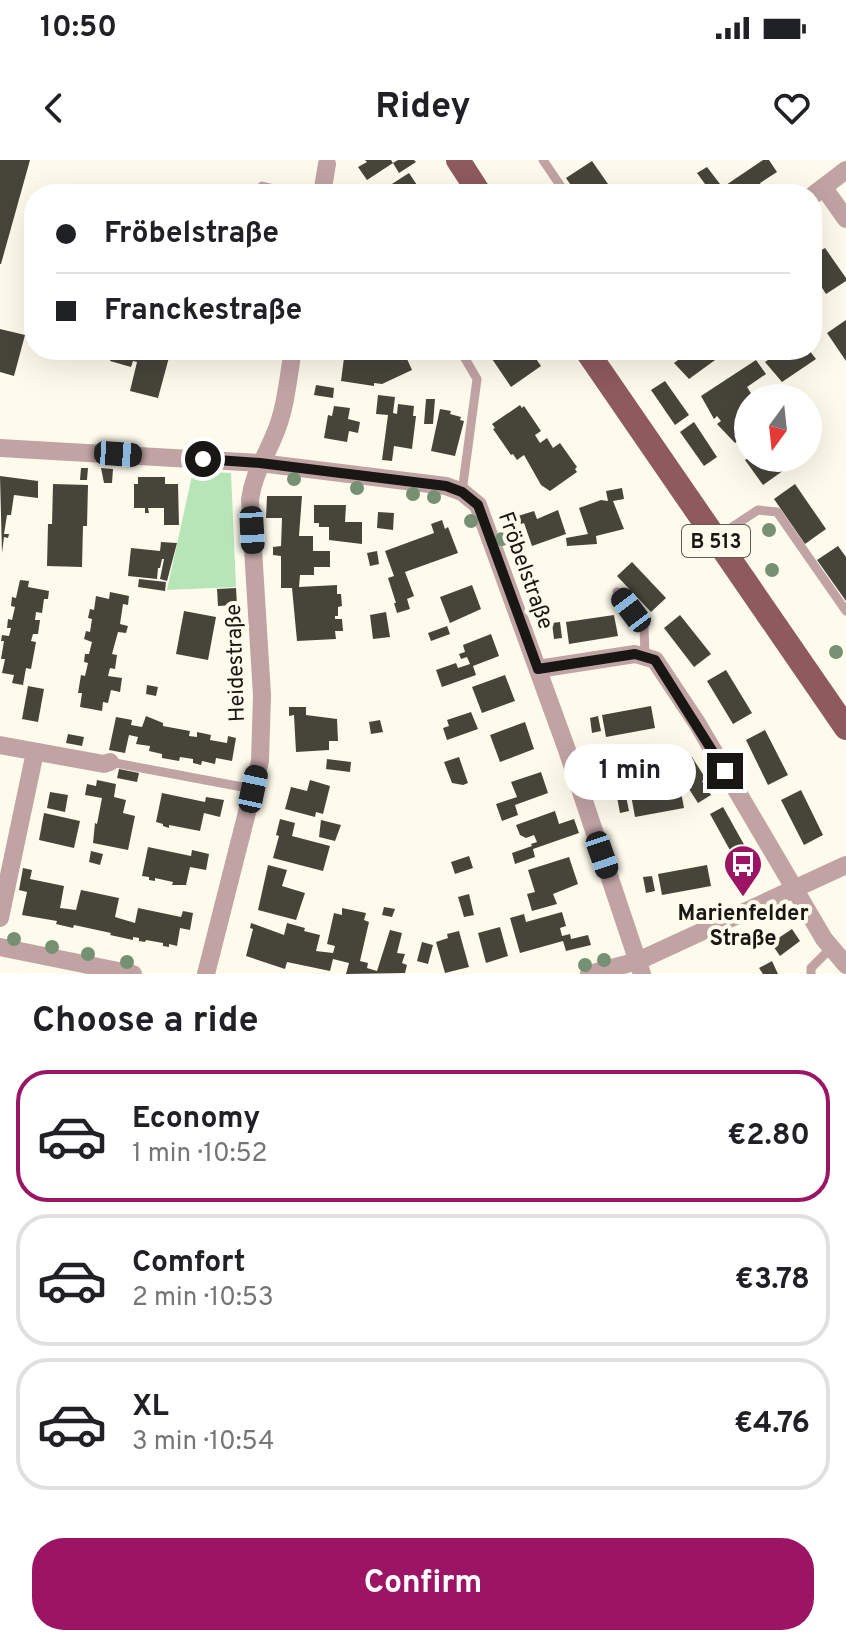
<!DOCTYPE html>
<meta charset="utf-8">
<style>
:root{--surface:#fff;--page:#f2f2f2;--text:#202124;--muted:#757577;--line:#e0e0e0;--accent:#9c1464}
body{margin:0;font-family:Overpass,sans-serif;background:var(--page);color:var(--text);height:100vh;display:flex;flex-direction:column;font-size:30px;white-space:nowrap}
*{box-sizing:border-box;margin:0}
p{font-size:26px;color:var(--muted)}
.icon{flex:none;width:44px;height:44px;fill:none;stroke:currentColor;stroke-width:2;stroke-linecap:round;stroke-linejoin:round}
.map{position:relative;height:814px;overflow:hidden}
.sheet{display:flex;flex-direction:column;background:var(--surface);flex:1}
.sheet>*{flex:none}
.hud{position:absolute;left:24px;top:24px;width:798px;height:176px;border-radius:32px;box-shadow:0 8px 32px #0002;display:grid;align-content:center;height:176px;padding:0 32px;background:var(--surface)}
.needle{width:52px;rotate:195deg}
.buttons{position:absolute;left:734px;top:224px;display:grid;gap:16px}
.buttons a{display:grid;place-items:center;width:88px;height:88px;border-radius:50%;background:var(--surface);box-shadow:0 8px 32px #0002;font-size:40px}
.end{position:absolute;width:36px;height:36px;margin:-18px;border:10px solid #181713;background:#fff;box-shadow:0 0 0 4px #fff}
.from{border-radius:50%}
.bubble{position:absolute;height:56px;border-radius:28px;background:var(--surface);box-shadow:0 8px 32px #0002;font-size:26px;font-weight:700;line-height:56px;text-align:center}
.car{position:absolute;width:24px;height:48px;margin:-24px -12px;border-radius:10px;box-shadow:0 0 6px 2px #0007;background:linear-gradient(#222 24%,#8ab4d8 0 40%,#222 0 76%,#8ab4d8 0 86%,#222 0)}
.hud b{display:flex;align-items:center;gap:28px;height:76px;font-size:30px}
.hud b+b{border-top:2px solid var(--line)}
.hud i{width:20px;height:20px;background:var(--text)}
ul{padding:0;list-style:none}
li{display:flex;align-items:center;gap:24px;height:132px;margin:0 16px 12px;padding:0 16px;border:4px solid var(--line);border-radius:32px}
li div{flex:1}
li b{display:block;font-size:30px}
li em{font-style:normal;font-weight:700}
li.current{border-color:var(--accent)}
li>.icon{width:72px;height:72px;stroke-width:1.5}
h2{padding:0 32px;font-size:36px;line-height:96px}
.button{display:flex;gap:16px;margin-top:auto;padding:16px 32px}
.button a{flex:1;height:92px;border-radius:32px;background:var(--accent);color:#fff;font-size:32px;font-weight:700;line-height:92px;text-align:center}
.status{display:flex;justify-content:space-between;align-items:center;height:56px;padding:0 40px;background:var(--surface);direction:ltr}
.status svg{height:22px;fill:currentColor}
header{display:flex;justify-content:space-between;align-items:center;height:104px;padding:0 32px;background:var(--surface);font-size:36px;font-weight:700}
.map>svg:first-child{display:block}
</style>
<div class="status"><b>10:50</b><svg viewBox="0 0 49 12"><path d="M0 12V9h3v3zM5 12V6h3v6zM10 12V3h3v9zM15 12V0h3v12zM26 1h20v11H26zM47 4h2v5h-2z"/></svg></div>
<header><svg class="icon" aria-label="back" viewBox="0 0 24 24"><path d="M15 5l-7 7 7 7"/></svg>Ridey<svg class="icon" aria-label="heart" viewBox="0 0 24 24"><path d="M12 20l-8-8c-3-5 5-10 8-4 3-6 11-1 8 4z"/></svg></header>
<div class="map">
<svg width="846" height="814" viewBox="0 0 846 814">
<rect width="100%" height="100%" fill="#fefbed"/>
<!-- green -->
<polygon fill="#b6e5b7" points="193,311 231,313 236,427 167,430"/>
<!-- building -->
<g fill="#47453a">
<polygon points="0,0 30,0 1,104 0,104"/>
<polygon points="365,0 391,0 393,3 367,20 358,7 367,2"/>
<polygon points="398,0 414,0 416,2 399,13 393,3"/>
<polygon points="763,0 769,0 777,12 760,23 764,30 758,34 728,34 723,27"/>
<polygon points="592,1 615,34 577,34 566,18"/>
<polygon points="707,7 720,24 710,31 697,13"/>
<polygon points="409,13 423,34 363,34 377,25 381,31"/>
<polygon points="815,88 818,92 825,88 846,118 846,121 826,134 817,120 812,124 812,90"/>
<polygon points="812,138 821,150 812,156"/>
<polygon points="846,160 846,201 827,173"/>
<polygon points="0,169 25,175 14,216 0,212"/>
<polygon points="113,190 171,190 158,238 130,231 137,202 133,201 131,207 110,201"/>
<polygon points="345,190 389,193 390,190 403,190 412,210 382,224 374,223 374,226 341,221"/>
<polygon points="486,190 530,190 541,206 511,227"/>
<polygon points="666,190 718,190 722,195 689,219 674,203 678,200 675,195 671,197"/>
<polygon points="756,190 809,190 816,199 782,222 765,202 768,200 765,195 762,197"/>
<polygon points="756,200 766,214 747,227 754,238 748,238 748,274 735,283 717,264 721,261 717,256 714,259 701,236"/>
<polygon points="665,221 689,255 675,265 651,230"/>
<polygon points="316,225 334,228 333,238 314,235"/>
<polygon points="378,235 395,237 393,253 397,254 398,244 414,246 413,256 416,256 412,289 394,286 392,301 382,300 388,255 376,254"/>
<polygon points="426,239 435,239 433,264 424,264"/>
<polygon points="520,245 522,248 524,246 541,271 535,275 540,283 547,278 553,288 560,283 577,307 575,309 577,312 550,331 541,325 524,295 517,300 513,294 511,295 493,269 495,268 492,264"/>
<polygon points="334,246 350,248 348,259 360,262 358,273 349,271 347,282 324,278 328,255 332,256"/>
<polygon points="440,249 451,251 450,254 461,257 460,260 464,261 455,296 431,291"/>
<polygon points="694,262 717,297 704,306 680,272"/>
<polygon points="808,274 816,287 808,293"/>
<polygon points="748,298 801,298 763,325 745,300"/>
<polygon points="81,308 88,308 87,320 80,320"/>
<polygon points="101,308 113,309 112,323 104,323"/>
<polygon points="0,316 38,321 38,338 14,335 11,355 7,355 4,374 9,374 8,378 4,377 2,393"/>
<polygon points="138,317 165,317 165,324 178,324 179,365 164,365 164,348 148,348 149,353 145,353 145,348 134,348 134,324 138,324"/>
<polygon points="53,324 88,325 87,366 83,366 82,407 47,406 48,364 52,364"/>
<polygon points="795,324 826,369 805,384 774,339"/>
<polygon points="622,328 624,339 613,341 624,369 596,376 597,384 567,386 566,378 588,374 579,348 601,340 608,341 606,331"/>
<polygon points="267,336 302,336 299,376 313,376 313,391 330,391 330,407 314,407 314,415 300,415 299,427 337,425 337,434 341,434 342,446 338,447 338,456 335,456 335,459 342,459 343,471 335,471 336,479 297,481 292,428 281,428 281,396 273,395 273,387 281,386 282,358 266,358"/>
<polygon points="314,345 346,345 345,362 362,362 362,384 329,380 329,367 319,367 319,363 314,363"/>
<polygon points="558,350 566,374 532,386 524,363 521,364 518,356 534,351 537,359"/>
<polygon points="378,352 394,353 393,370 377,368"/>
<polygon points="442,360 445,369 448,367 458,393 405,412 414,436 407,439 410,449 397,453 394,443 396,443 388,418 394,416 385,391 434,373 431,364"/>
<polygon points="161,382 177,383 167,421 160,419 164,399 162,399 160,408 158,408 157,419 128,416 131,388 160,391"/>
<polygon points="838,386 846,397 846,441 817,400"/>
<polygon points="377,391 379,404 370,406 367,393"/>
<polygon points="632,402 666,438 651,452 617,416"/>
<polygon points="139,419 166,422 165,431 138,427"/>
<polygon points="20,420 29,421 28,427 49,431 48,439 44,439 42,453 36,452 35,460 40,460 38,474 33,474 31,481 36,482 31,509 26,508 23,525 12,523 14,515 2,513 5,499 1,499 4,481 1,481 2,475 9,476 11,468 7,468 8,459 12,460 15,447 11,446 12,437 16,438"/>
<polygon points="472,425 481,449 450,463 440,437"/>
<polygon points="236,428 237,445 218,446 217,429"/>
<polygon points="110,432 129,436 128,445 123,444 120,464 128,466 126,473 118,472 112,494 117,495 115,509 110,508 108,516 122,518 120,532 111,530 108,543 103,542 102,551 80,547 82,533 78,533 81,515 85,516 88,503 84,502 85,494 89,494 92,482 84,479 86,471 90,472 92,459 88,458 90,449 94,450 96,436 109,439"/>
<polygon points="184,451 216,457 208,500 176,494"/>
<polygon points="386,452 390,477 373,479 370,455"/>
<polygon points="614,455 618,476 569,484 566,462"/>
<polygon points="680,455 711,494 694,507 664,468"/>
<polygon points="560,462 562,478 554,479 552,463"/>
<polygon points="447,466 450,474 431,481 428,473"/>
<polygon points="491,474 499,496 473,506 476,515 442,527 436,510 456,503 458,508 470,504 467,497 461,499 459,494 465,492 463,485"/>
<polygon points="726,510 752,553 733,564 707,521"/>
<polygon points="505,515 515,541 482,553 472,527"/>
<polygon points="147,525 158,527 156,536 146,534"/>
<polygon points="28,526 44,529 38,562 22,559"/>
<polygon points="651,546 655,568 606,577 602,555"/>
<polygon points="289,547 306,547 306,555 337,559 338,581 329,581 329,590 296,592 294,555 289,556"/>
<polygon points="471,552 478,569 447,580 443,568 449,566 447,560"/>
<polygon points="146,556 163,563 163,566 190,571 189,576 197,577 197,572 211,575 210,580 227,583 228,576 236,578 232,601 216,598 215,604 202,601 201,605 193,603 193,599 180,597 179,601 162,598 162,594 149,591 150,586 136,584 138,577 129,575 125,593 109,590 116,557 132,560 131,565 142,567"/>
<polygon points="598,556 601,571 592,573 590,558"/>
<polygon points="380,560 383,572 371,574 369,562"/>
<polygon points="525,562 534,589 500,602 490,575"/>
<polygon points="765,570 788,615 768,625 746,580"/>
<polygon points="68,574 84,577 82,586 66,583"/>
<polygon points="459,597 468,623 463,625 452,623 444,602"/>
<polygon points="692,597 706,619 702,621 711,635 698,643 689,629 692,627 679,605"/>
<polygon points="327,599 351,602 350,612 326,609"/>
<polygon points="119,609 139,613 137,622 117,618"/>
<polygon points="541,612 548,633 515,645 518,655 502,661 496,644 517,637 511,622"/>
<polygon points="97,620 116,624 114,637 126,640 123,653 135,656 128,690 93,683 95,663 97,664 102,638 85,635 87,624 96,626"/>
<polygon points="310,620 330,626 323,654 316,652 315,657 285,649 291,627 307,631"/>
<polygon points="680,627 684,648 635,657 631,635"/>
<polygon points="801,630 823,675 804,685 781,640"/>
<polygon points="50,632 68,635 65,652 47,648"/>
<polygon points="162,633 205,642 206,637 224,640 220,657 204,653 200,671 169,665 169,668 163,666 163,664 156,662"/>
<polygon points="626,636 629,651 620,653 617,637"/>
<polygon points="723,647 760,713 747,721 710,654"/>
<polygon points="555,651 559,664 574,659 579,673 533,689 535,697 515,704 512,693 532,686 531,684 537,682 534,675 526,678 520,675 516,665"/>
<polygon points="44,653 80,661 74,688 39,680"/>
<polygon points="280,659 295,663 292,676 330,686 323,711 273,698 279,676 276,675"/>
<polygon points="321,660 341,665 335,681 319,677"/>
<polygon points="148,687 191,696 192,690 209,694 206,710 190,707 186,725 172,725 173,722 155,718 155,721 149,720 149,717 142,716"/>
<polygon points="91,691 103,694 100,705 89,702"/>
<polygon points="469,696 473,708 455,714 451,702"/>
<polygon points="569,697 578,724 553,734 557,744 532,751 527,734 535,732 528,710"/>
<polygon points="268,705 287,710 282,726 305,733 296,760 258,750"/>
<polygon points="707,705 711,726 662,735 658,714"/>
<polygon points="23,708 32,710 30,719 64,726 60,748 76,750 81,730 119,738 115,757 135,763 138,748 181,757 183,751 193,753 190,770 180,768 177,786 169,784 169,787 163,786 163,783 146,780 145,782 139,781 139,778 133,777 133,780 110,775 111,773 74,765 73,768 56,764 57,761 22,755 27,732 19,730"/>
<polygon points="652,716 655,731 646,733 643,717"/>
<polygon points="469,734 474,755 464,757 458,737"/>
<polygon points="384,747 395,749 392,757 382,755"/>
<polygon points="342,748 366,753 364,760 369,762 360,801 368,803 367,808 377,811 390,770 402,773 397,793 405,794 402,803 407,805 405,813 346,814 349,803 333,799 330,811 287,802 285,809 246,796 253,769 250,768 251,763 284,775 287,763 305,768 304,771 320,775 316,791 333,793 335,786 327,784 334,753 342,755"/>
<polygon points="562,752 566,766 560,768 562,776 570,774 571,779 588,775 591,785 566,791 563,781 520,793 510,758 524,754 526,762"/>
<polygon points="500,767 508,796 486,803 478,773"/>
<polygon points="792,769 800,781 780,796 771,783"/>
<polygon points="459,771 469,807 445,813 436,782 448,778 447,774"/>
<polygon points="422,782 433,785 428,804 417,801"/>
<polygon points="772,801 778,814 763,814 759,808"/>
</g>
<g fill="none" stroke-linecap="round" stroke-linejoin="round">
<!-- lane -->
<g stroke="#c1a3a4" stroke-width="9">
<polyline points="543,0 566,34"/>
<polyline points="262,26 295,34"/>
<polyline points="460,190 477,219 462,332"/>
<polyline points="717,377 758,350 777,352 846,451"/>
<polyline points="617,432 644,467 645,495"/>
<polyline points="110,602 253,629"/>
<polyline points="811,814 811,808 831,788"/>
</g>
<!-- street -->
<g stroke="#c1a3a4" stroke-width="18">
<polyline points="824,28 846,59"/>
<polyline points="322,34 327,4"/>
<polyline points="812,36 846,10"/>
<polyline points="0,288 260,303 446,326 462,332 478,345 567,590 642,814"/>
<polyline points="538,509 635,494 655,500 697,563 824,779 846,805"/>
<polyline points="0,585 104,604 110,602"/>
<polyline points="0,758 35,592"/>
<polyline points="0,787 133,814"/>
<path d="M 206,814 L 260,601 L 262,535 L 250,340 C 253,315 265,298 274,276 C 286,249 288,218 293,190"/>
<polyline points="589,814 638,801 846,705"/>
</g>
<!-- primary -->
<g stroke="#8e5a5e" stroke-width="24">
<polyline points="458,0 480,34"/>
<polyline points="586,190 846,568"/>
</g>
</g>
<!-- trees -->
<g fill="#759072">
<circle cx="294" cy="319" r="7"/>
<circle cx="357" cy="328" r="7"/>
<circle cx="413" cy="334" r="7"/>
<circle cx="434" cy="337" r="7"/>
<circle cx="471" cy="361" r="7"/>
<circle cx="769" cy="370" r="7"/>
<circle cx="744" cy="376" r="7"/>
<circle cx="502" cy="379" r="7"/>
<circle cx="772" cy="410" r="7"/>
<circle cx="836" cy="492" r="7"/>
<circle cx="14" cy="779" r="7"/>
<circle cx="52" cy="787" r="7"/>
<circle cx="88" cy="794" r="7"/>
<circle cx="604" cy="800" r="7"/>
<circle cx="127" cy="802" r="7"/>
<circle cx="585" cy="805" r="7"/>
</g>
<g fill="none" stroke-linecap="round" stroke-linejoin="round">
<!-- route -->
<polyline stroke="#181713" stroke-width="10" points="203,299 260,303 446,326 462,332 478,345 538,509 635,494 655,500 725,611"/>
</g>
<!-- icons -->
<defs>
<symbol id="bus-pin" viewBox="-11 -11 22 30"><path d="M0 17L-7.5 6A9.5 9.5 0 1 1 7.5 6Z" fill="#9c1464" stroke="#fefbed"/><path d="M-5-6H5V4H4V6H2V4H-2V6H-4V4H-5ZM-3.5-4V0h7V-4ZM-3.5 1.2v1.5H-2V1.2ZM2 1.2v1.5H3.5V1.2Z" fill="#fff"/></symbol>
</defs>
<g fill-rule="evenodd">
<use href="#bus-pin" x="721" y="682" width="44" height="60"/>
</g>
<g text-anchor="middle" stroke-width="8" stroke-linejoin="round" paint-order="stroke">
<!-- shield labels -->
<rect fill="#fefbed" stroke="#5d5b54" stroke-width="2" x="682" y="365" width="68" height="32" rx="6"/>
<g font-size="20" font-weight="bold" fill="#181713">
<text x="716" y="388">B 513</text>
</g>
<!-- street labels -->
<g font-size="22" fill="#181713" stroke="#fefbed">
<text transform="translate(527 410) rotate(70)" y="8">Fröbelstraße</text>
<text transform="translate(234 503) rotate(-92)" y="8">Heidestraße</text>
</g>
<!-- poi labels -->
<g font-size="22" font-weight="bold" fill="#181713" stroke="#fefbed">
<text x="743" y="760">Marienfelder<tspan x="743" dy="25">Straße</tspan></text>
</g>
</g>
</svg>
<div class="buttons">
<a><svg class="needle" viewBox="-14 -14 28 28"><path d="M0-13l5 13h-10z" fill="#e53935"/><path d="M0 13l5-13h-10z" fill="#757577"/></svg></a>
</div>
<i class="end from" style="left:203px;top:299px"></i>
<i class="end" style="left:725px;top:611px"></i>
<div class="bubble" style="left:564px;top:584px;width:132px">1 min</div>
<i class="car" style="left:118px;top:294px;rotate:94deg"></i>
<i class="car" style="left:252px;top:370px;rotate:177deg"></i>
<i class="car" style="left:631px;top:450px;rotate:323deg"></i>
<i class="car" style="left:253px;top:629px;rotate:12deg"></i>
<i class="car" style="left:602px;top:695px;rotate:161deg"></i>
<div class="hud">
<b><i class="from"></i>Fröbelstraße</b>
<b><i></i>Franckestraße</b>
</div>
</div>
<section class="sheet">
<h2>Choose a ride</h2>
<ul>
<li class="current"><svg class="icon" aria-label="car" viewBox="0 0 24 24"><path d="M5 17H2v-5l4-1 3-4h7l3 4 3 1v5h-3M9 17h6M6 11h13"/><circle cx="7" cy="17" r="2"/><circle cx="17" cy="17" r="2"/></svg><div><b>Economy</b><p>1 min · 10:52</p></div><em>€2.80</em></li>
<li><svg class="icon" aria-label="car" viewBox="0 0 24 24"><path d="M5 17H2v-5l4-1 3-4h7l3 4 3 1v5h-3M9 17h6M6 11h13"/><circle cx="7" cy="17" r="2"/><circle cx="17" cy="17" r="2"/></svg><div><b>Comfort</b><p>2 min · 10:53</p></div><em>€3.78</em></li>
<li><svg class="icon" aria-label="car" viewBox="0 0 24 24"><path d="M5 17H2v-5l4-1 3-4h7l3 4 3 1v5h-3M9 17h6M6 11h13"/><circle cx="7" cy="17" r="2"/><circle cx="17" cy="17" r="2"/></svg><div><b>XL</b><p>3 min · 10:54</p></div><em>€4.76</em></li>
</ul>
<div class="button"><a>Confirm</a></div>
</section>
